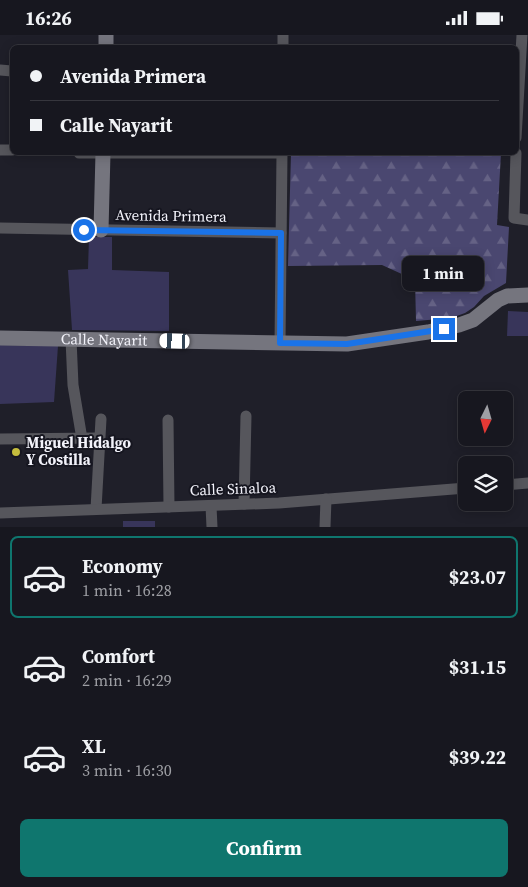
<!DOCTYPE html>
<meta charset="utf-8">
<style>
:root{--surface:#17171f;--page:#202028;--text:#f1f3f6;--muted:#9e9fa4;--line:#36363d;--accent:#0f766e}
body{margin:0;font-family:"Source Serif 4",serif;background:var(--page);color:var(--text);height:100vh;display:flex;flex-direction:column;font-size:19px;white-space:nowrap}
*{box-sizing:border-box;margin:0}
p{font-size:16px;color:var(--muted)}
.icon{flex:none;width:28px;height:28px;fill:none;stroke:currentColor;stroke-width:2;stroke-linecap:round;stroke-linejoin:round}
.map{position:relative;height:492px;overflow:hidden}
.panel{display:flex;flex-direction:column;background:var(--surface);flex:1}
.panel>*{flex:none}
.hud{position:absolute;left:10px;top:10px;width:509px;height:110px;border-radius:8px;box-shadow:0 2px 12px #0003,0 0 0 1px var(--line);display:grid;align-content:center;height:110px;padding:0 20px;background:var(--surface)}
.needle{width:32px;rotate:185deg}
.tools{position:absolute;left:458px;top:356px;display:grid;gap:10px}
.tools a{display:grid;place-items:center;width:55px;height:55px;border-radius:8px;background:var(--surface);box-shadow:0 2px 12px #0003,0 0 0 1px var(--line);font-size:25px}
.end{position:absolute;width:22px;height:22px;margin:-11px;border:6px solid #1a73e8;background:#fff;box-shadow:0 0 0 2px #fff}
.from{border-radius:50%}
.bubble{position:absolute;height:35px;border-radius:8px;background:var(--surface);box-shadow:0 2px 12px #0003,0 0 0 1px var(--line);font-size:16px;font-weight:700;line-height:35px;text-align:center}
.car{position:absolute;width:15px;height:30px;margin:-15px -8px;border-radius:6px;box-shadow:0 0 4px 1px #0007;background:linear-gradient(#fff 24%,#345 0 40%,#fff 0 76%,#345 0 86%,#fff 0)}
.hud b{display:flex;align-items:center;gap:18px;height:48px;font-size:19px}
.hud b+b{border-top:1px solid var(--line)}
.hud i{width:12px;height:12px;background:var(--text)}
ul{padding:9px 0 0;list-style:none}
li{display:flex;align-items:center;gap:15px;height:82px;margin:0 10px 8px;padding:0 10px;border:2px solid transparent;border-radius:8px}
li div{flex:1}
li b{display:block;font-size:19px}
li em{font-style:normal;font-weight:700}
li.current{border-color:var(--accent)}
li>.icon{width:45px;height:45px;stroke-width:1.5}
.button{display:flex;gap:10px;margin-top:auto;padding:10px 20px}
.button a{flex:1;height:58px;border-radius:8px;background:var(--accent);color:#fff;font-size:20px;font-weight:700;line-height:58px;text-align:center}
.status{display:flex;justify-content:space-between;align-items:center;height:35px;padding:0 25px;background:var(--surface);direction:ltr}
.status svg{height:14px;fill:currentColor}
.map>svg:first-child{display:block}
</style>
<div class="status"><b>16:26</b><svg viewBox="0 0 49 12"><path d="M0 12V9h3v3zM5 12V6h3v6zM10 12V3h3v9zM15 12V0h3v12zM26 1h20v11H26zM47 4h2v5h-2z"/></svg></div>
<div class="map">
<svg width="528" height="492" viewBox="0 0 528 492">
<defs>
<pattern id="forest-firs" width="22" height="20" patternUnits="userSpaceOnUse" patternTransform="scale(1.25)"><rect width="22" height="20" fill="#4a4770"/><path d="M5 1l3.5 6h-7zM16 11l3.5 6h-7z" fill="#656285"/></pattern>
</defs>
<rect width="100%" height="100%" fill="#1f1f29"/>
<!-- green -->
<g fill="#38355a">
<polygon points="89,202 112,202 112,235 169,237 169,296 72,295 68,235 88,234"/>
<polygon points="508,276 528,277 528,301 507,301"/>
<polygon points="0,310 58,311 54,367 0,369"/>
<rect x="123" y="486" width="32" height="6"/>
</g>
<!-- forest -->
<polygon fill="url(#forest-firs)" points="291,118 501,118 497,190 509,192 506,248 484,261 474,272 465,278 451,283 416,286 415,245 382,230 288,231"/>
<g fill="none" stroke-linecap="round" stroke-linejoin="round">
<!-- street -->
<g stroke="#56565c" stroke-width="11">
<polyline points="283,12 283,0"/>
<polyline points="0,35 12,36"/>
<polyline points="516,103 522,0"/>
<polyline points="0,115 12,115"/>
<polyline points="79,118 282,118"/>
<polyline points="516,118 514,183 528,185"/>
<polyline points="0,193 281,198"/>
<polyline points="71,304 73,350 82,404"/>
<polyline points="280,309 282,118"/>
<polyline points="168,385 169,472"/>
<polyline points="0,404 99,403"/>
<polyline points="504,450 528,448"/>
<polyline points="244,469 246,381"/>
<polyline points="211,471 212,492"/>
<polyline points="96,474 101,384"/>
<polyline points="0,478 279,468 466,453"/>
<polyline points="325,492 326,464"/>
</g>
<!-- secondary -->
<g stroke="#75757e" stroke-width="15">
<polyline points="106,12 106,0"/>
<polyline points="101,195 103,118"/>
<path id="s1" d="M 0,303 L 347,309 L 428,297 L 459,290 L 473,285 L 498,265 L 507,261 L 528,260"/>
</g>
</g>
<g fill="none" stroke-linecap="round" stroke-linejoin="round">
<!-- route -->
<polyline stroke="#1a73e8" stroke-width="6" points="84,195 281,198 280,308 347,309 444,294"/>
</g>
<!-- markers -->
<circle fill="#c4bc3d" stroke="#161620" stroke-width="2" cx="16" cy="417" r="5"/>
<g text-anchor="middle" stroke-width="4" stroke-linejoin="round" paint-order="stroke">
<!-- street labels -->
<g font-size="15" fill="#f2f2fa" stroke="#161620">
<text transform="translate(171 181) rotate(1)" y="5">Avenida Primera</text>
<text dy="5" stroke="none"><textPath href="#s1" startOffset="104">Calle Nayarit</textPath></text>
<text transform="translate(233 454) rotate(-2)" y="5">Calle Sinaloa</text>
</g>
<!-- poi labels -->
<g font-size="15" font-weight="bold" fill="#f2f2fa" stroke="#161620" text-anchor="start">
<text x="26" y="413">Miguel Hidalgo<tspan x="26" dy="17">Y Costilla</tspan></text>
</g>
</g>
</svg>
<div class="tools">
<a><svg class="needle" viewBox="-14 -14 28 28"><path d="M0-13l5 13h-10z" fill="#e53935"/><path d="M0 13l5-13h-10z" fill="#9e9fa4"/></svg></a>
<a><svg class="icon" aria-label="layers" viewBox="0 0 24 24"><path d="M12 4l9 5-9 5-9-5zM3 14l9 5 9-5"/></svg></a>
</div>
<i class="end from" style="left:84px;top:195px"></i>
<i class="end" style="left:444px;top:294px"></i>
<div class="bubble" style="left:402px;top:221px;width:82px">1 min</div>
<i class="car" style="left:175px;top:306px;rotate:272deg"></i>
<div class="hud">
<b><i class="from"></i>Avenida Primera</b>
<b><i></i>Calle Nayarit</b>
</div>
</div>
<section class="panel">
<ul>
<li class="current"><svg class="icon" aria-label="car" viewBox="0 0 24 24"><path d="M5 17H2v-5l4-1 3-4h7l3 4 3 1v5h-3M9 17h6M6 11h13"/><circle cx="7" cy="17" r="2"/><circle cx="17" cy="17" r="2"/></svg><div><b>Economy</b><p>1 min · 16:28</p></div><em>$23.07</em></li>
<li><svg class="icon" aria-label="car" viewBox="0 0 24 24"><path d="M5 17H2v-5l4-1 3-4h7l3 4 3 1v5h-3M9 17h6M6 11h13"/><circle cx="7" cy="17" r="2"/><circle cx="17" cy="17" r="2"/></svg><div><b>Comfort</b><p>2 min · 16:29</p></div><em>$31.15</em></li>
<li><svg class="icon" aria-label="car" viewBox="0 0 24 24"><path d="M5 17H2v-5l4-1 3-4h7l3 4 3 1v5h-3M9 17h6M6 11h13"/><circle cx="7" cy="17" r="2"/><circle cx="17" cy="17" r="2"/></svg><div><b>XL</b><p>3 min · 16:30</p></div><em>$39.22</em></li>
</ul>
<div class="button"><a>Confirm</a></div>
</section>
